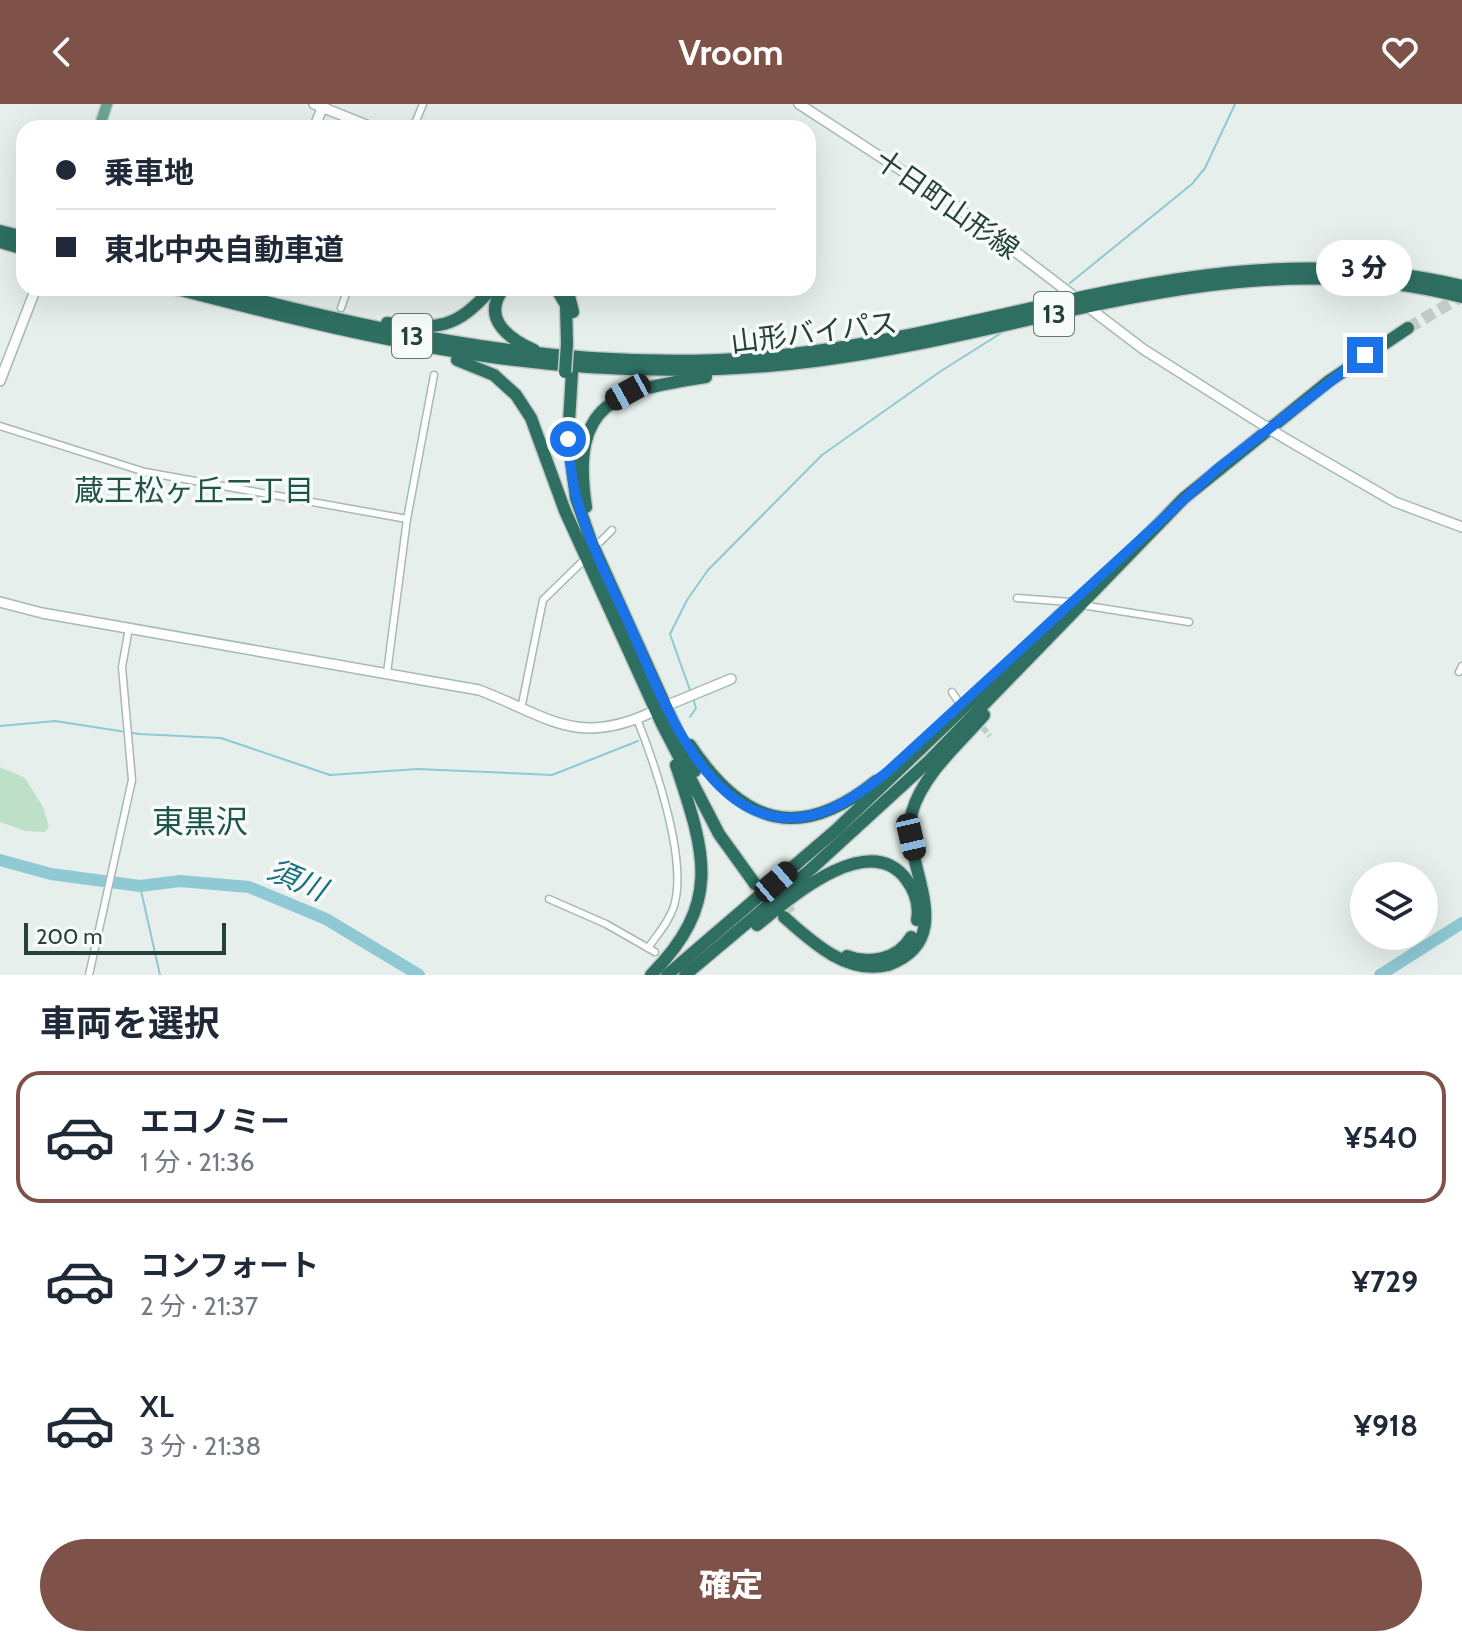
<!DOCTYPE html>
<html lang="ja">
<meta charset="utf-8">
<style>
:root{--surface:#fff;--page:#f6f6f7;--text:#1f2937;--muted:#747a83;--line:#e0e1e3;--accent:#7f5249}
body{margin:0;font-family:Cabin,"Noto Sans JP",sans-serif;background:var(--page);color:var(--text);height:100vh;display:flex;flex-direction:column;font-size:30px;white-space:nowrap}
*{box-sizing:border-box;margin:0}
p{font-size:26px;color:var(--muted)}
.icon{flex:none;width:44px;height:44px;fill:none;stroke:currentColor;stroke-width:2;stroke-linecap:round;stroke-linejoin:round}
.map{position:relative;height:871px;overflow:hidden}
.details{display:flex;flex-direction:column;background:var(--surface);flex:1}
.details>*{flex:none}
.hud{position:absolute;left:16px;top:16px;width:800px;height:176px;border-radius:24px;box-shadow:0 8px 32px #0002;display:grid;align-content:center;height:176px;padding:0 40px;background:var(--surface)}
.buttons{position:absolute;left:1350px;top:758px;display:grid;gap:16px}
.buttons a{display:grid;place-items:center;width:88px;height:88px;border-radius:50%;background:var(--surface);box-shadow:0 8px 32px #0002;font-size:40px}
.scale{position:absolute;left:24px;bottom:20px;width:202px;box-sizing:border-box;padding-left:8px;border:4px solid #24423a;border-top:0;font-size:22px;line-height:28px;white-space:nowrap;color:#24423a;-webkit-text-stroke:6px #f7fbf9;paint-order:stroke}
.end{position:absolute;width:36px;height:36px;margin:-18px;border:10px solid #1a73e8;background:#fff;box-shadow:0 0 0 4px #fff}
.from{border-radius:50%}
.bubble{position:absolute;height:56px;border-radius:28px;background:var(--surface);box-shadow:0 8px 32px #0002;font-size:26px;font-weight:800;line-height:56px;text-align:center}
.car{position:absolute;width:24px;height:48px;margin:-24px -12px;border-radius:10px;box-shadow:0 0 6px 2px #0007;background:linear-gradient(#222 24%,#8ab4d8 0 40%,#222 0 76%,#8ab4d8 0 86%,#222 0)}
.hud b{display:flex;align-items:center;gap:28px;height:76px;font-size:30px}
.hud b+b{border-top:2px solid var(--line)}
.hud i{width:20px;height:20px;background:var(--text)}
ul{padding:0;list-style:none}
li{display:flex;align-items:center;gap:24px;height:132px;margin:0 16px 12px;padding:0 24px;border:4px solid transparent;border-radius:24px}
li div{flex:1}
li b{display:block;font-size:30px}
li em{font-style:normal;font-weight:800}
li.active{border-color:var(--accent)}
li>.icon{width:72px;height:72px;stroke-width:1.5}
h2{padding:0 40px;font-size:36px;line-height:96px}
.primary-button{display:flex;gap:16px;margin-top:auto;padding:16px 40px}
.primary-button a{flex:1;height:92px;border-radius:48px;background:var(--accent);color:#fff;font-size:32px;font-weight:800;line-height:92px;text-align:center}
header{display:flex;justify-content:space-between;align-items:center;height:104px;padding:0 40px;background:var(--accent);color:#fff;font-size:36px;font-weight:800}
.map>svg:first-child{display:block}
</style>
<header><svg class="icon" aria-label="back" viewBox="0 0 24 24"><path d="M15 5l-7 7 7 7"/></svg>Vroom<svg class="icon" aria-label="heart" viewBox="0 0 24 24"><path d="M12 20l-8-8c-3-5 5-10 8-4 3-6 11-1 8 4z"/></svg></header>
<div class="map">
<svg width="1462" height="871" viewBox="0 0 1462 871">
<rect width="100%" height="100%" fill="#e6efeb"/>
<!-- green -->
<polygon fill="#bfe0c8" points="0,663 25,674 43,703 49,723 45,728 26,727 0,718"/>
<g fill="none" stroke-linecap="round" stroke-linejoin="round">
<!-- stream -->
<g stroke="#8ec9d4" stroke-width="2">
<polyline points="1070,179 1192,80 1205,64 1235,0"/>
<polyline points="1053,193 1059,187"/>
<polyline points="691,589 670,530 687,496 708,466 822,351 941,267 1006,226"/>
<polyline points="690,613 696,604 693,595"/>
<polyline points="0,622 55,617 139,630 221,634 330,671 418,665 552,671 638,637"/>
<polyline points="140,782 160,871"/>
</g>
<!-- river -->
<g stroke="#8ec9d4" stroke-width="12">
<polyline points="0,756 51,770 140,782 180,777 249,783 326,815 419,871"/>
<polyline points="1380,871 1462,819"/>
</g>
<!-- street-tunnel -->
<polyline stroke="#bfccc8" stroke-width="6" stroke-dasharray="6 3" stroke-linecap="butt" points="977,617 990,632"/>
<!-- highway-tunnel -->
<g stroke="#bfccc8" stroke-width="12" stroke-dasharray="12 6" stroke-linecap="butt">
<polyline points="1408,224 1462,192"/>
<polyline points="760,775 791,809"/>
</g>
<defs>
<g id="street">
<polyline points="413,24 423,0"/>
<polyline points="341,204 348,184"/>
<polyline points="0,322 145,368 407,415"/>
<polyline points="600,438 612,426"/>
<polyline points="1017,494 1070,498"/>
<polyline points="1088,502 1189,518"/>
<polyline points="1459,568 1462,562"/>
<polyline points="387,569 407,415 434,271"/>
<polyline points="952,588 958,597"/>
<polyline points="521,605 543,496 584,456"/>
<path d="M 637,615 C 655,660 688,756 674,802 C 669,818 657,831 648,844"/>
<polyline points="549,795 606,820 655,848"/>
<polyline points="89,871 132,676 122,563 129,524"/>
</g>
<g id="secondary">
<polyline points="314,0 374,24"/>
<polyline points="799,0 953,100 1143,245 1252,314"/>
<polyline points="314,24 324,0"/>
<polyline points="0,277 36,184"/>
<polyline points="1286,335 1395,398 1462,423"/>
<path d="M 0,498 L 42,509 L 479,586 C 547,612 576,643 650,609"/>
<polyline points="673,599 731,575"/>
</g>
<polyline id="primary" points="99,24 107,0"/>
<g id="highway">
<polyline points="0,127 24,133"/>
<polyline points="0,138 24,145"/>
<path d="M 173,184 C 393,241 585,286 815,257 C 1038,229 1234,135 1462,193"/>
<path d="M 212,184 C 410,237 611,276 816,247 C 1040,216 1231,127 1462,182"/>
<path d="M 504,184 C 480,214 509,235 534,246"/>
<polyline points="556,184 566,201 567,240"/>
<polyline points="567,184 573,208"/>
<path d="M 387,219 C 439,226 456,225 492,184"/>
<polyline points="457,256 494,271 516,291 531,314 565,407 662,620 719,730 755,780"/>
<polyline points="572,268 568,335 576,394 591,437 695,667"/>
<path d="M 586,403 C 570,297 615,287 706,273"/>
<path d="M 690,641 C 742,719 798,740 876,677"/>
<path d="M 784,813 C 812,838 847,871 888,861 C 964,833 898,756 912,708 C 923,670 959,640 984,611"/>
<path d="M 757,821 C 789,795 868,725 906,775 C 915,787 920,800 917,816"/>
<path d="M 847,852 C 870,861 898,855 911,833"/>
<path d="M 651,871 C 723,798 705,749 676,661"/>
<polyline points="667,871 836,726 1069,503"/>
<polyline points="685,871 811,765 929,657 1184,394 1329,277 1408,224"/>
</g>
</defs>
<!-- street casing -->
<use href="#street" stroke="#a8b8b2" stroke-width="9"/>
<!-- secondary casing -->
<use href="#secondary" stroke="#a4bbb3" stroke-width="12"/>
<!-- primary casing -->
<use href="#primary" stroke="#c2cac8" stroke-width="13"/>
<!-- highway casing -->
<use href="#highway" stroke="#c2cac8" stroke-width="15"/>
<!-- street -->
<use href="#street" stroke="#fff" stroke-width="6"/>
<!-- secondary -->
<use href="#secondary" stroke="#fff" stroke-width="9"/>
<!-- primary -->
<use href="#primary" stroke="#6aa596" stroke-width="10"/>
<!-- highway -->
<use href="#highway" stroke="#2f6f62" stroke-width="12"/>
<defs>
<polyline id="secondary-bridge" points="1252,314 1286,335"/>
<polyline id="highway-bridge" points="565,268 567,240"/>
</defs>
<!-- secondary-bridge casing -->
<use href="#secondary-bridge" stroke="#a4bbb3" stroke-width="12" stroke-linecap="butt"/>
<!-- highway-bridge casing -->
<use href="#highway-bridge" stroke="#c2cac8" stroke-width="15" stroke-linecap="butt"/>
<!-- secondary-bridge -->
<use href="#secondary-bridge" stroke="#fff" stroke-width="9"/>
<!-- highway-bridge -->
<use href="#highway-bridge" stroke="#2f6f62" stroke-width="12"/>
</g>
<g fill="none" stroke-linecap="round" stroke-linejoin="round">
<!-- route -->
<path stroke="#1a73e8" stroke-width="10" d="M 568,335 C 570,355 571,376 577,395 C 588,436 608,475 626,513 C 654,574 692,686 761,709 C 810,726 851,697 887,668 L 1217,365 L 1365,251"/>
</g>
<g text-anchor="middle" stroke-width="7" stroke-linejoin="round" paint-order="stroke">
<!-- shield labels -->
<g fill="#f7fbf9" stroke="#637a73" stroke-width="2">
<rect x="1034" y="188" width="40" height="44" rx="6"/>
<rect x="392" y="210" width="40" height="44" rx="6"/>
</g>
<g font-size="26" font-weight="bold" fill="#24423a">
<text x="1054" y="219">13</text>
<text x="412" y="241">13</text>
</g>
<!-- street labels -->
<g font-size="28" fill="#24423a" stroke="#f7fbf9">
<text transform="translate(947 100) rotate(35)" y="10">十日町山形線</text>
<text transform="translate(814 228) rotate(-7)" y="10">山形バイパス</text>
</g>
<!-- neighbourhood labels -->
<g font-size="30" fill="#1f5548" stroke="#f7fbf9">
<text x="194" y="397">蔵王松ヶ丘二丁目</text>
</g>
<!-- water labels -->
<g font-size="30" font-style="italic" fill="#1c6f80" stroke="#f7fbf9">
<text transform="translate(297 776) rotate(23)" y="10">須川</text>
</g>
<!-- quarter labels -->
<g font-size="32" fill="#1f5548" stroke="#f7fbf9">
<text x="200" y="729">東黒沢</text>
</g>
</g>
</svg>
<div class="buttons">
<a><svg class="icon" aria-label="layers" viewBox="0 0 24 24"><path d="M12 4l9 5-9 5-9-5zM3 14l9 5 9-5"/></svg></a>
</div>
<div class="scale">200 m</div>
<i class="end from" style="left:568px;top:335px"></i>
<i class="end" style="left:1365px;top:251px"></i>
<div class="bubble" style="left:1316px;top:136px;width:96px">3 分</div>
<i class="car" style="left:628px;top:288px;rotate:241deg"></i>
<i class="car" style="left:911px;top:733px;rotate:167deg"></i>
<i class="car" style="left:776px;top:778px;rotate:49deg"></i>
<div class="hud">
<b><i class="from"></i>乗車地</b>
<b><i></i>東北中央自動車道</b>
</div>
</div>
<section class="details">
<h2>車両を選択</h2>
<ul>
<li class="active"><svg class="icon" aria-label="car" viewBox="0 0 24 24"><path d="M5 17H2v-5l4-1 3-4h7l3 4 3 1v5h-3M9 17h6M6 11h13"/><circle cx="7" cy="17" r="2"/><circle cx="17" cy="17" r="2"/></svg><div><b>エコノミー</b><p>1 分 · 21:36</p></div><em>¥540</em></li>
<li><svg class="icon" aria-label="car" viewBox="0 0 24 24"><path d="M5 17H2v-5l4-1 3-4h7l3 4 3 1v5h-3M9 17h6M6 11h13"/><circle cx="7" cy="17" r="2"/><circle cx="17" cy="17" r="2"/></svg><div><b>コンフォート</b><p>2 分 · 21:37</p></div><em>¥729</em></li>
<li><svg class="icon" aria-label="car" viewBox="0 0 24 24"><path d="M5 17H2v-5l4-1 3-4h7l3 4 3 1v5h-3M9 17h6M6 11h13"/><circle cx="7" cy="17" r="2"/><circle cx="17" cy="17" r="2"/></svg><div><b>XL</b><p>3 分 · 21:38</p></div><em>¥918</em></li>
</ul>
<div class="primary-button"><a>確定</a></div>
</section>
